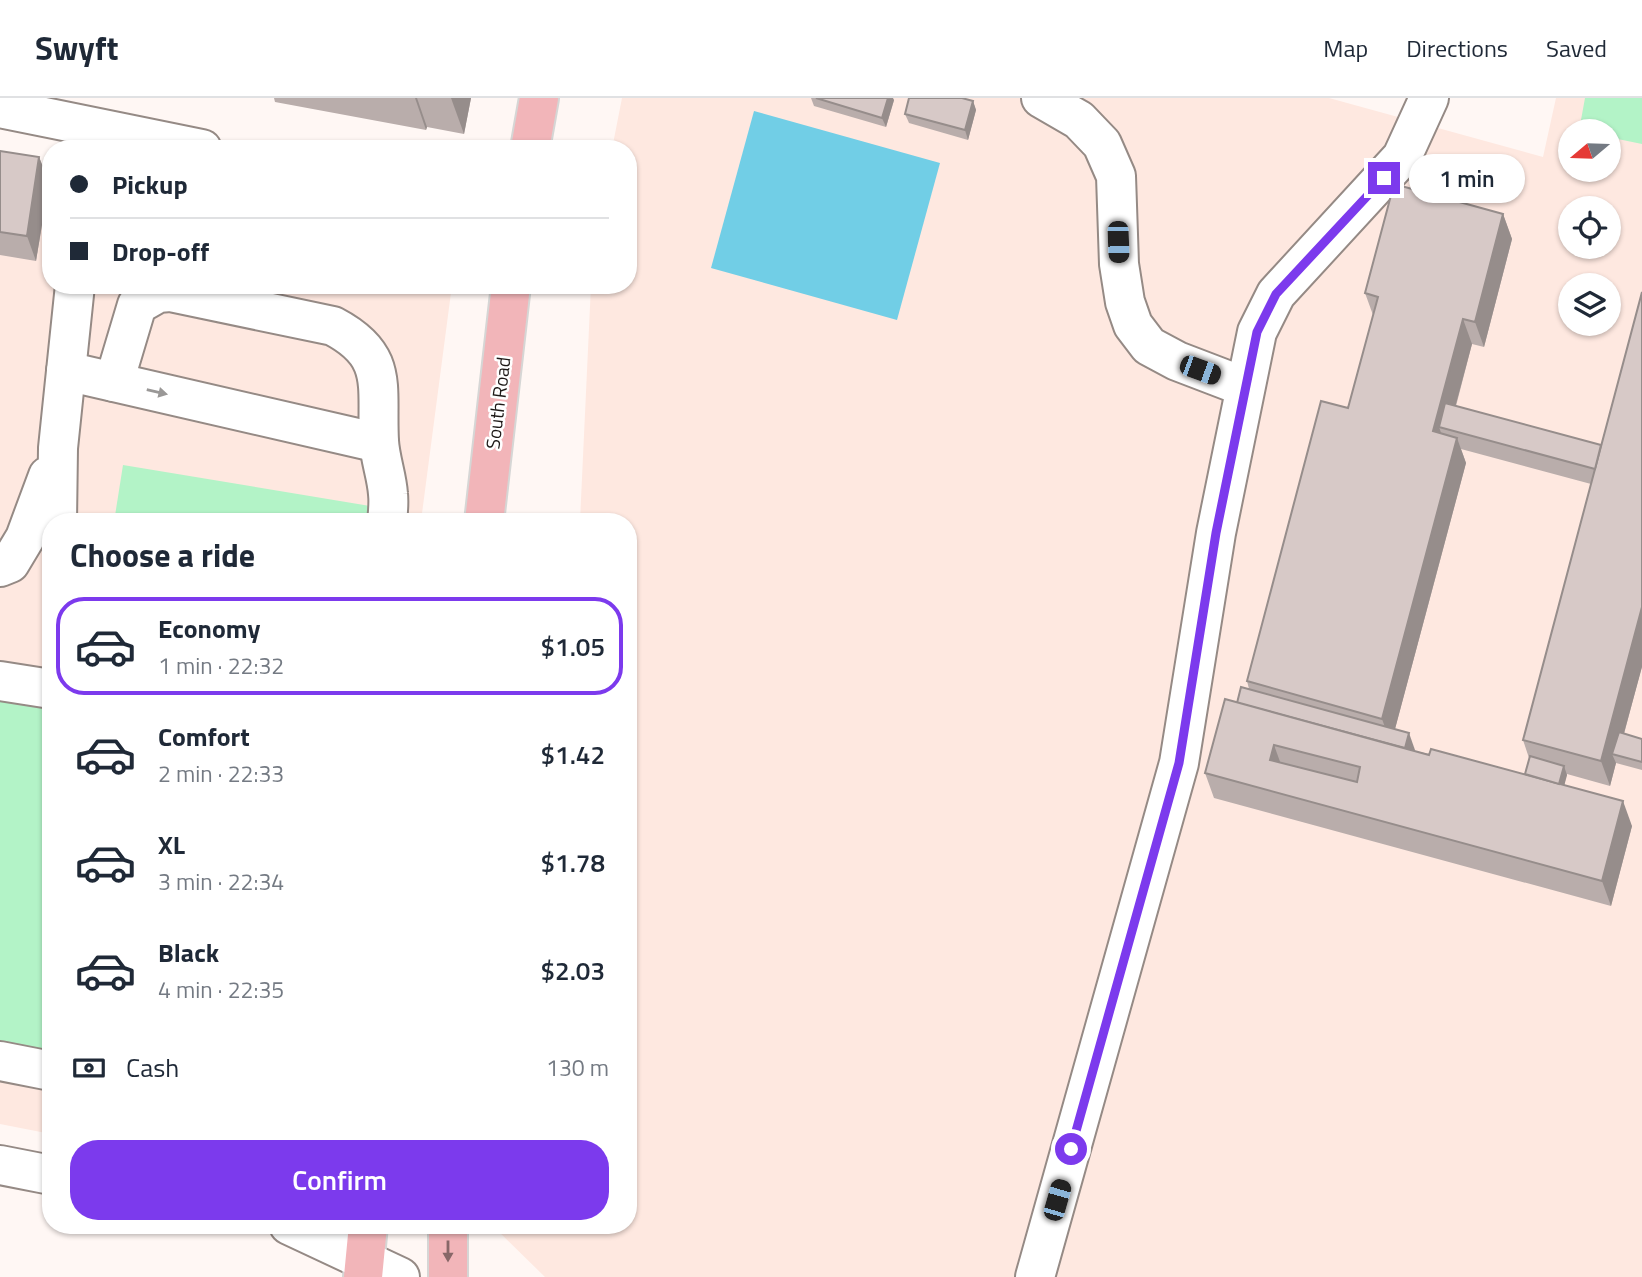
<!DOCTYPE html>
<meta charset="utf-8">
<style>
:root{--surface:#fff;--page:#f6f6f7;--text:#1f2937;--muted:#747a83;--line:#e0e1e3;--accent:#7c3aed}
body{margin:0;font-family:"Titillium Web",sans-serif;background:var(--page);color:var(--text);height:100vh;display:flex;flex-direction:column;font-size:26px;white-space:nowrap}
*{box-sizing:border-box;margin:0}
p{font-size:23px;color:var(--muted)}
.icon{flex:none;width:38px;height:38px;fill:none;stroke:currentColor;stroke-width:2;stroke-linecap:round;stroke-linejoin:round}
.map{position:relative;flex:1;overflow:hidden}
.details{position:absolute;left:42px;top:415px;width:595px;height:721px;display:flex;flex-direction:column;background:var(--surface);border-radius:28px;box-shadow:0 2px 5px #0004}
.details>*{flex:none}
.hud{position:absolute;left:42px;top:42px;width:595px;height:154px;border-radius:28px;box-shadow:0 2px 5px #0004;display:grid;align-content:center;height:154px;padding:0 28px;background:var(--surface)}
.needle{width:46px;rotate:251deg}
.fabs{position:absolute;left:1558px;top:21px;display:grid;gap:14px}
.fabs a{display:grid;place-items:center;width:63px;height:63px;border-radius:50%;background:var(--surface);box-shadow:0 2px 5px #0004;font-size:35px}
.end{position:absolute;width:32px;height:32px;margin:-16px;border:9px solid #7c3aed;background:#fff;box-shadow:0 0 0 4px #fff}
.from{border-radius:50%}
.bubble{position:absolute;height:49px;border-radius:24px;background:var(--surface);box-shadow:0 2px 5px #0004;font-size:23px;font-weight:600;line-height:49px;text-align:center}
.car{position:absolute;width:21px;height:42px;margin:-21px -10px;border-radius:9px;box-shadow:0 0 5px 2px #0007;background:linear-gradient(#222 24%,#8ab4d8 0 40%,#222 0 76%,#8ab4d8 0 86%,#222 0)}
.hud b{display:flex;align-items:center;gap:24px;height:66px;font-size:26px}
.hud b+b{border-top:2px solid var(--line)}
.hud i{width:18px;height:18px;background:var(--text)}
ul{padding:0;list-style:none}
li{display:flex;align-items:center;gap:21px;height:98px;margin:0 14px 10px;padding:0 14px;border:4px solid transparent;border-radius:28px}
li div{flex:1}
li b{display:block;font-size:26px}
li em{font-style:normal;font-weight:600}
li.active{border-color:var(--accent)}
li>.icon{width:63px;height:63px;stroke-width:1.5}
h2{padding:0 28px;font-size:32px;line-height:84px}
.pay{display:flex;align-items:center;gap:18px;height:77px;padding:0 28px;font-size:26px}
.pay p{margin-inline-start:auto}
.primary-button{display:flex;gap:14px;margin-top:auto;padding:14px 28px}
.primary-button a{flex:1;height:80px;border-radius:28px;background:var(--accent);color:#fff;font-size:28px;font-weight:600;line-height:80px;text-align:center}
header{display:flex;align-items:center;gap:42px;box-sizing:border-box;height:98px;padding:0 35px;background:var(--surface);border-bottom:2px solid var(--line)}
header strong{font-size:33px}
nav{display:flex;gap:38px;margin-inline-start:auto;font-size:24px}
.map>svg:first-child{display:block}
</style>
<header>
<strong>Swyft</strong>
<nav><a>Map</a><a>Directions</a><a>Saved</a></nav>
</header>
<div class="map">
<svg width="1642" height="1179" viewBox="0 0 1642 1179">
<rect width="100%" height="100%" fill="#fff7f4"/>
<!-- built -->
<g fill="#fee8e0" fill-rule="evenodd">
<path d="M 622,0 L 1329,0 L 1543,59 L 1556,0 L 1642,0 L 1642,1179 L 545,1179 L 497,1132 L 498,1127 L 628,1127 L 628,424 L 580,423 L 591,187 L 628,187 L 628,51 L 612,51 ZM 1570,33 L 1608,33 L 1608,72 L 1570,72 ZM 1570,110 L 1608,110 L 1608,149 L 1570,149 ZM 1570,187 L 1608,187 L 1608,226 L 1570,226 Z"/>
<polygon points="0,66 51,77 51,187 452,187 421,423 51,424 51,1036 0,1026"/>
</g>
<!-- green -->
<g fill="#b3f3c7">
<polygon points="1585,0 1642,0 1642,46 1608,39 1608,33 1579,33"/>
<polygon points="123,367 376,409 374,423 114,424"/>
<polygon points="0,565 51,573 51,993 0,983"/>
</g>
<!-- water -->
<polygon fill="#71cee6" points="754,13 940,65 897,222 711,170"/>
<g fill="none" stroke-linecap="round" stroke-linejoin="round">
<defs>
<g id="minor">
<polyline points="1041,0 1079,22 1102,46 1116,78 1119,166 1125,204 1133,227 1149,248 1177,263 1245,289"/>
<polyline points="0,10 202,51"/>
<polyline points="66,273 379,345"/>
<path d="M 114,284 L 137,207 L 158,195 L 170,194 L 333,228 C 390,258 376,288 379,343 C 380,361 387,379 388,396 C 389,405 388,415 387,424"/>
<polyline points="57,424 58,350 75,187"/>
<polyline points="0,469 10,465 25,440 48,378"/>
<polyline points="0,583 51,591"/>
<polyline points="0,963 51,973"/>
<polyline points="0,1067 51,1077"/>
<polyline points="289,1127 400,1179"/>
<polyline points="1035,1179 1179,665 1216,435 1257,234 1276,196 1402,59 1429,0"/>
</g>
<g id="major">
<polyline points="530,51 539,0"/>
<polyline points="484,424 511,187"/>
<polyline points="363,1179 368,1127"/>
<polyline points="448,1179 448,1127"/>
</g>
</defs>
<!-- minor casing -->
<use href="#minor" stroke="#958a85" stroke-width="42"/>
<!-- major casing -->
<use href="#major" stroke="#d6d6d5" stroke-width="42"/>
<!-- minor -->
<use href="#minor" stroke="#fff" stroke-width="38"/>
<!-- major -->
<use href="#major" stroke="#f2b5b9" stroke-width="38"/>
</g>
<!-- wall -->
<g fill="#b9adab" fill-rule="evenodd">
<polygon points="274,0 471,0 464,36 427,29 426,32 275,4"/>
<polygon points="811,0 888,0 894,2 886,29 814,8"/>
<polygon points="973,3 976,12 968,42 909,25 905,16"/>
<polygon points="0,53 39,59 49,84 36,163 0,157"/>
<path d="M 1503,116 L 1512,141 L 1484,249 L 1472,246 L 1456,308 L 1601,347 L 1642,194 L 1642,568 L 1624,636 L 1642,641 L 1642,672 L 1616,665 L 1610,688 L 1567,676 L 1564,687 L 1632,728 L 1611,808 L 1214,700 L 1205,675 L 1249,591 L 1247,583 L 1348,310 L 1373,217 L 1365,195 ZM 1461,351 L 1591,386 L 1523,642 L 1529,660 L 1525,676 L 1415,653 L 1395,631 L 1466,365 Z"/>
</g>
<!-- shaded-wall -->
<g fill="#968d8b">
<polygon points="415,0 417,0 427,29 426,32"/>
<polygon points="451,0 471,0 464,36"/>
<polygon points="888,0 893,0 894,2 886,29 882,20"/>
<polygon points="973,3 976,12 968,42 965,32"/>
<polygon points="39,59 49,84 36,163 27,138"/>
<polygon points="1503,116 1512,141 1484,249 1475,224"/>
<polygon points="1463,221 1472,246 1449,332 1439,329 1445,346 1433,333"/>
<polygon points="1457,340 1466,365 1391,646 1382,621"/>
<polygon points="1642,509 1642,569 1618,657 1612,656 1616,665 1610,688 1601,663"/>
<polygon points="1409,635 1415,652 1410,674 1404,656"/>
<polygon points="1274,647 1283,672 1270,662"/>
<polygon points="1564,668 1567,677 1559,708 1556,699"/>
<polygon points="1623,703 1632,728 1611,808 1602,783"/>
</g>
<!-- building -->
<g fill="#d7c9c7" stroke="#968d8b" stroke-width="2" fill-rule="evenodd">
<polygon points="816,0 888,0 882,20"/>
<polygon points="909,0 962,0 973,3 965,32 905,16"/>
<polygon points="0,53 39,59 27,138 0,134"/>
<polygon points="1394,86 1503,116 1475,224 1463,221 1433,333 1457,340 1382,621 1247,583 1321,303 1348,310 1378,199 1365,195"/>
<polygon points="1642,194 1642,509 1601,663 1523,642"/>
<polygon points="1445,305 1601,347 1595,371 1439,329"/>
<polygon points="1241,589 1409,635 1405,650 1237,605"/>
<path d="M 1225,601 L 1429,657 L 1431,651 L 1623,703 L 1602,783 L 1205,675 ZM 1274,647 L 1360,669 L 1357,684 L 1270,662 Z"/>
<polygon points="1619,634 1642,641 1642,664 1612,656"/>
<polygon points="1530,658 1564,668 1559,686 1525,676"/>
</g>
<!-- one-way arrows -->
<defs><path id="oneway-solid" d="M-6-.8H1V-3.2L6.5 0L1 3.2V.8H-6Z" transform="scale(1.75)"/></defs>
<use fill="#9a9897" href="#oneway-solid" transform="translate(157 294) rotate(13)"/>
<use fill="#886768" href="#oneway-solid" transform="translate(448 1153) rotate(90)"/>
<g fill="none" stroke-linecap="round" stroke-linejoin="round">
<!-- route -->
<polyline stroke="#7c3aed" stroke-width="9" points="1071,1051 1179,665 1216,435 1257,234 1276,196 1384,80"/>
</g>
<g text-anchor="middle" stroke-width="5" stroke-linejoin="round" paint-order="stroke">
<!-- street labels -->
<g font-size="19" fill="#1e1917" stroke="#fff">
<text transform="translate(498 305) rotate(-83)" y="7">South Road</text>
</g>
</g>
</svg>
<div class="fabs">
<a><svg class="needle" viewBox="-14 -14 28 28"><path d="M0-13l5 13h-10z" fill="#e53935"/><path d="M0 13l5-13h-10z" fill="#747a83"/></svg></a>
<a><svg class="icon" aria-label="locate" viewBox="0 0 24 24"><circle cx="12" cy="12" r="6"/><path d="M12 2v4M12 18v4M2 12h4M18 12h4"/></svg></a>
<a><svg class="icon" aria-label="layers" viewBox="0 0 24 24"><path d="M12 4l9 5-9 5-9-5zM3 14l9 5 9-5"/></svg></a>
</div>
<i class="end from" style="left:1071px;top:1051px"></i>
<i class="end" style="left:1384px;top:80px"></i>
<div class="bubble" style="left:1409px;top:56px;width:116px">1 min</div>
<i class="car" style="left:1118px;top:144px;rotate:178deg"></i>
<i class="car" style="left:1200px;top:272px;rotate:110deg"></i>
<i class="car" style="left:1057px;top:1102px;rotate:16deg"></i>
<div class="hud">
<b><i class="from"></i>Pickup</b>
<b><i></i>Drop-off</b>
</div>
<section class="details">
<h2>Choose a ride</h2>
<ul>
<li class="active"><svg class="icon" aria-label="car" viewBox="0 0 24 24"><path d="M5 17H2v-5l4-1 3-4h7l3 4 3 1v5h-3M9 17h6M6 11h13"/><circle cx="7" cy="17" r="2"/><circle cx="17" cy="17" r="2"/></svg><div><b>Economy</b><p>1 min · 22:32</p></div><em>$1.05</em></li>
<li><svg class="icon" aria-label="car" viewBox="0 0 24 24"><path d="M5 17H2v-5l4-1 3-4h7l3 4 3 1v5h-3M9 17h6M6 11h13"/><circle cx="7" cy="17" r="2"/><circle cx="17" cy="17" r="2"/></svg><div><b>Comfort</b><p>2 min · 22:33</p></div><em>$1.42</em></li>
<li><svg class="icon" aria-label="car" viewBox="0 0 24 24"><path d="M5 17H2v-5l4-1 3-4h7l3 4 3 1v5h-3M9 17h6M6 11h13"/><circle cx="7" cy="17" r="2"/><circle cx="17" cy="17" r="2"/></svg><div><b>XL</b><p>3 min · 22:34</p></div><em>$1.78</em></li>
<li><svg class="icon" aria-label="car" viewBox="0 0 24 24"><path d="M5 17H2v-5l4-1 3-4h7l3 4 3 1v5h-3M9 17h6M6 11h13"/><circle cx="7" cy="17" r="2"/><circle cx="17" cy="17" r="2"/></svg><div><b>Black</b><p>4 min · 22:35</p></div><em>$2.03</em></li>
</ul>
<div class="pay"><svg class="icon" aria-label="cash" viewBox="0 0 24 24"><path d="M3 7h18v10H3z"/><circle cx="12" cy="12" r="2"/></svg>Cash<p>130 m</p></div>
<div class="primary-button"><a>Confirm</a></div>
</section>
</div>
